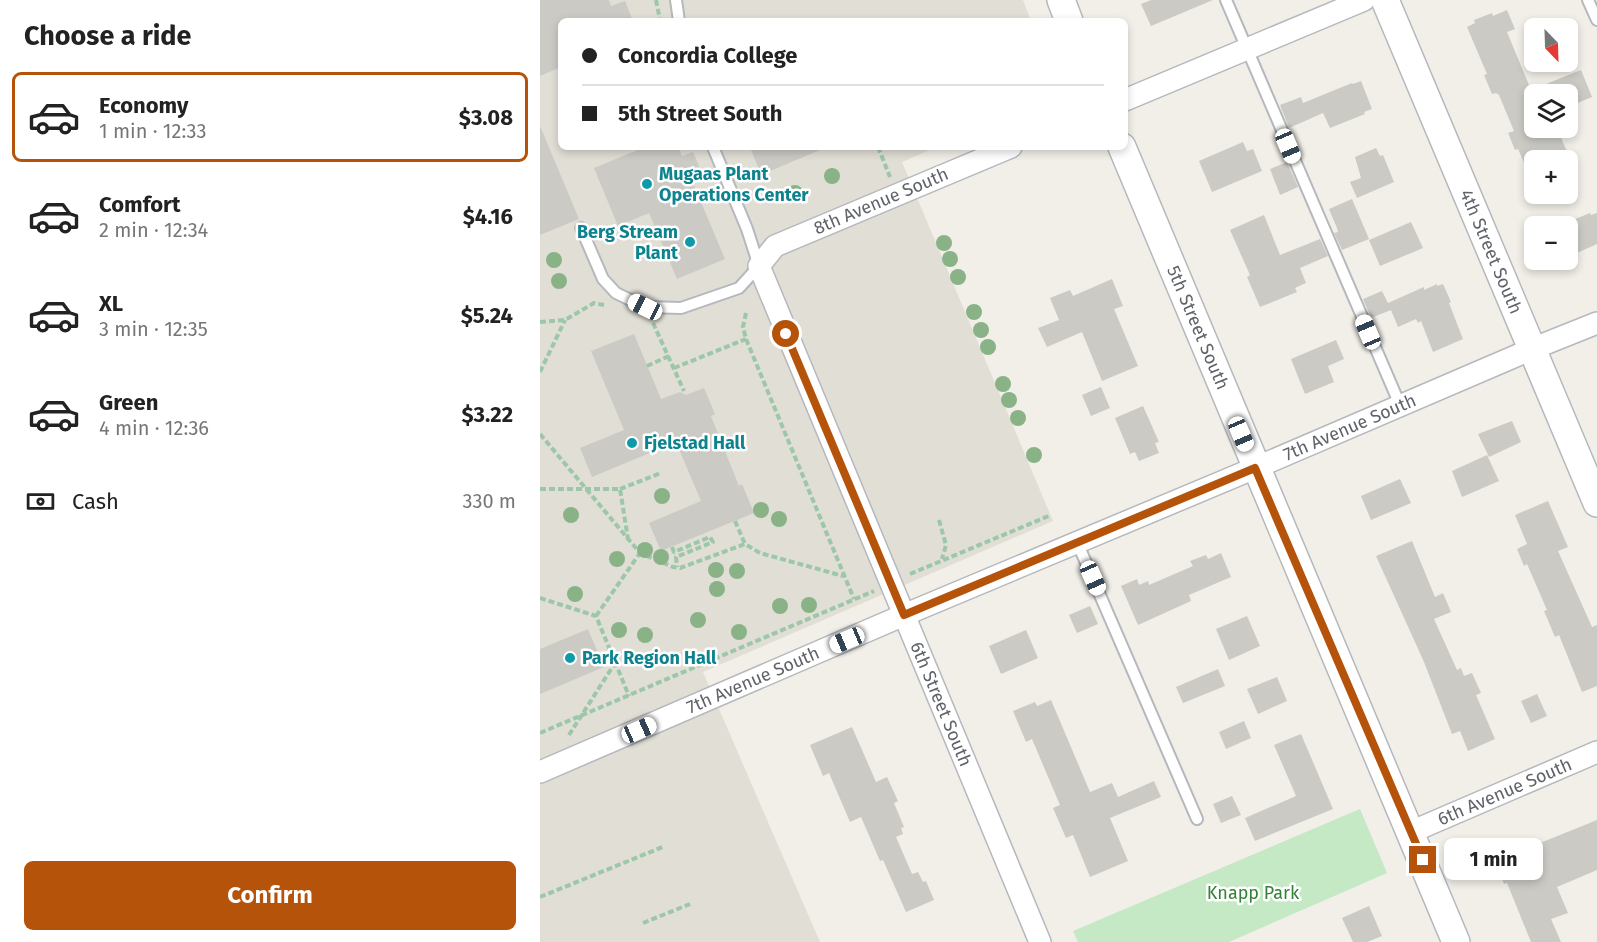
<!DOCTYPE html>
<meta charset="utf-8">
<style>
:root{--surface:#fff;--page:#f6f6f6;--text:#222;--muted:#767676;--line:#e0e0e0;--accent:#b45309}
body{margin:0;font-family:"Fira Sans",sans-serif;background:var(--page);color:var(--text);height:100vh;display:flex;flex-direction:column;font-size:22px;white-space:nowrap}
*{box-sizing:border-box;margin:0}
p{font-size:20px;color:var(--muted)}
.icon{flex:none;width:33px;height:33px;fill:none;stroke:currentColor;stroke-width:2;stroke-linecap:round;stroke-linejoin:round}
.map{position:relative;flex:1;overflow:hidden}
.side{display:flex;flex-direction:column;background:var(--surface);width:540px}
.side>*{flex:none}
.hud{position:absolute;left:18px;top:18px;width:570px;height:132px;border-radius:9px;box-shadow:0 3px 9px #0003;display:grid;align-content:center;height:132px;padding:0 24px;background:var(--surface)}
.needle{width:39px;rotate:157deg}
.controls{position:absolute;left:984px;top:18px;display:grid;gap:12px}
.controls a{display:grid;place-items:center;width:54px;height:54px;border-radius:9px;background:var(--surface);box-shadow:0 3px 9px #0003;font-size:30px}
.end{position:absolute;width:27px;height:27px;margin:-14px;border:8px solid #b45309;background:#fff;box-shadow:0 0 0 3px #fff}
.from{border-radius:50%}
.bubble{position:absolute;height:42px;border-radius:9px;background:var(--surface);box-shadow:0 3px 9px #0003;font-size:20px;font-weight:700;line-height:42px;text-align:center}
.car{position:absolute;width:18px;height:36px;margin:-18px -9px;border-radius:8px;box-shadow:0 0 4px 2px #0007;background:linear-gradient(#fff 24%,#345 0 40%,#fff 0 76%,#345 0 86%,#fff 0)}
.hud b{display:flex;align-items:center;gap:21px;height:57px;font-size:22px}
.hud b+b{border-top:2px solid var(--line)}
.hud i{width:15px;height:15px;background:var(--text)}
ul{padding:0;list-style:none}
li{display:flex;align-items:center;gap:18px;height:90px;margin:0 12px 9px;padding:0 12px;border:3px solid transparent;border-radius:9px}
li div{flex:1}
li b{display:block;font-size:22px}
li em{font-style:normal;font-weight:700}
li.selected{border-color:var(--accent)}
li>.icon{width:54px;height:54px;stroke-width:1.5}
h2{padding:0 24px;font-size:27px;line-height:72px}
.pay{display:flex;align-items:center;gap:15px;height:66px;padding:0 24px;font-size:22px}
.pay p{margin-inline-start:auto}
.primary-button{display:flex;gap:12px;margin-top:auto;padding:12px 24px}
.primary-button a{flex:1;height:69px;border-radius:9px;background:var(--accent);color:#fff;font-size:24px;font-weight:700;line-height:69px;text-align:center}
main{display:flex;flex:1;min-height:0}
.map>svg:first-child{display:block}
</style>
<main>
<section class="side">
<h2>Choose a ride</h2>
<ul>
<li class="selected"><svg class="icon" aria-label="car" viewBox="0 0 24 24"><path d="M5 17H2v-5l4-1 3-4h7l3 4 3 1v5h-3M9 17h6M6 11h13"/><circle cx="7" cy="17" r="2"/><circle cx="17" cy="17" r="2"/></svg><div><b>Economy</b><p>1 min · 12:33</p></div><em>$3.08</em></li>
<li><svg class="icon" aria-label="car" viewBox="0 0 24 24"><path d="M5 17H2v-5l4-1 3-4h7l3 4 3 1v5h-3M9 17h6M6 11h13"/><circle cx="7" cy="17" r="2"/><circle cx="17" cy="17" r="2"/></svg><div><b>Comfort</b><p>2 min · 12:34</p></div><em>$4.16</em></li>
<li><svg class="icon" aria-label="car" viewBox="0 0 24 24"><path d="M5 17H2v-5l4-1 3-4h7l3 4 3 1v5h-3M9 17h6M6 11h13"/><circle cx="7" cy="17" r="2"/><circle cx="17" cy="17" r="2"/></svg><div><b>XL</b><p>3 min · 12:35</p></div><em>$5.24</em></li>
<li><svg class="icon" aria-label="car" viewBox="0 0 24 24"><path d="M5 17H2v-5l4-1 3-4h7l3 4 3 1v5h-3M9 17h6M6 11h13"/><circle cx="7" cy="17" r="2"/><circle cx="17" cy="17" r="2"/></svg><div><b>Green</b><p>4 min · 12:36</p></div><em>$3.22</em></li>
</ul>
<div class="pay"><svg class="icon" aria-label="cash" viewBox="0 0 24 24"><path d="M3 7h18v10H3z"/><circle cx="12" cy="12" r="2"/></svg>Cash<p>330 m</p></div>
<div class="primary-button"><a>Confirm</a></div>
</section>
<div class="map">
<svg width="1057" height="942" viewBox="0 0 1057 942">
<rect width="100%" height="100%" fill="#f1efe8"/>
<!-- education -->
<polygon fill="#e1ded6" points="0,0 483,0 491,21 21,21 21,147 397,147 362,162 513,521 163,672 280,942 0,942"/>
<!-- green -->
<polygon fill="#c5e8c5" points="820,809 847,873 689,942 538,942 533,931"/>
<!-- building -->
<g fill="#cccac5">
<polygon points="0,0 69,0 71,6 85,1 93,21 21,21 21,67 0,76"/>
<polygon points="611,0 673,0 611,26 601,4"/>
<polygon points="967,10 975,29 967,32 991,90 1041,70 1052,97 1028,107 1028,94 994,94 994,128 1017,128 1033,166 1028,169 1028,160 994,160 994,183 993,183 978,149 975,150 968,133 974,131 959,95 956,93 952,94 944,75 947,74 927,27 935,23 934,20 952,13 953,16"/>
<polygon points="821,81 832,109 824,112 825,114 790,128 783,113 749,128 740,105 761,97 763,103 812,83 813,84"/>
<polygon points="0,126 39,219 0,235"/>
<polygon points="703,142 707,151 713,149 722,171 672,192 659,161"/>
<polygon points="105,147 138,147 142,156 153,152 161,171 150,176 185,259 137,279 109,213 78,226 54,168"/>
<polygon points="210,147 287,147 221,175"/>
<polygon points="836,148 840,156 843,155 854,182 817,198 810,182 821,178 815,157"/>
<polygon points="747,162 758,187 740,195 730,169"/>
<polygon points="812,199 829,239 802,250 794,233 798,232 797,228 789,209"/>
<polygon points="1050,213 1051,215 1057,213 1057,244 1028,257 1028,222"/>
<polygon points="724,215 740,255 780,239 788,256 760,268 766,283 755,288 757,292 720,307 707,277 710,275 690,230"/>
<polygon points="871,222 883,248 840,266 829,240"/>
<polygon points="572,279 583,306 574,309 598,366 562,381 542,332 507,347 498,328 519,320 510,298 530,290 533,296"/>
<polygon points="897,284 897,286 903,284 911,302 909,303 923,339 893,352 881,321 878,323 876,319 858,327 851,310 831,318 823,299 842,291 850,307 848,303 884,287 884,290"/>
<polygon points="94,334 121,399 140,392 146,395 164,388 175,414 171,416 199,486 202,484 214,513 121,551 109,523 161,501 136,442 52,477 40,448 84,430 51,351"/>
<polygon points="796,340 804,359 788,366 794,382 765,394 751,359"/>
<polygon points="561,387 570,408 551,416 542,395"/>
<polygon points="603,406 619,442 615,443 619,453 599,461 595,452 590,454 575,418"/>
<polygon points="972,421 981,442 949,457 938,434"/>
<polygon points="947,455 959,481 922,497 912,471"/>
<polygon points="860,479 871,503 831,520 821,496"/>
<polygon points="1008,501 1028,547 1018,551 1052,627 1057,625 1057,686 1042,692 1019,635 1015,637 1004,611 1007,610 987,564 984,566 977,549 987,544 975,515"/>
<polygon points="872,541 895,597 903,593 911,612 894,619 917,670 921,668 924,676 932,673 941,693 936,695 955,739 928,751 920,731 912,734 884,662 836,556"/>
<polygon points="681,553 691,577 649,595 651,601 598,625 581,586 597,579 599,585 608,581 609,585 653,566 650,561 666,555 668,559"/>
<polygon points="550,606 558,624 537,633 529,615"/>
<polygon points="707,616 720,646 689,660 676,629"/>
<polygon points="48,629 64,667 0,694 0,649"/>
<polygon points="486,630 498,658 461,674 449,646"/>
<polygon points="678,669 685,686 643,703 636,687"/>
<polygon points="737,677 747,701 718,714 707,689"/>
<polygon points="997,694 1007,716 991,723 981,701"/>
<polygon points="511,700 550,792 572,783 578,797 614,781 621,797 570,818 588,861 550,877 533,835 526,838 513,808 520,805 492,739 486,742 473,711 495,702 497,706"/>
<polygon points="704,721 711,738 686,749 679,732"/>
<polygon points="312,727 336,782 347,777 358,801 354,803 364,827 361,828 363,834 356,837 372,874 378,872 383,882 386,881 394,900 366,912 343,860 340,861 321,817 310,822 289,773 283,776 270,745"/>
<polygon points="761,734 793,809 715,841 705,818 756,796 734,745"/>
<polygon points="692,796 701,815 681,823 673,804"/>
<polygon points="1057,820 1057,870 1017,887 1028,913 1011,919 1021,942 991,942 967,883 964,884 952,853 976,843 980,851"/>
<polygon points="829,906 842,936 827,942 813,942 802,918"/>
</g>
<g fill="none" stroke-linecap="round" stroke-linejoin="round">
<defs>
<g id="service">
<polyline points="136,0 139,21"/>
<polyline points="686,0 860,405"/>
<polyline points="1048,0 1057,20"/>
<polyline points="41,228 63,279 76,293 105,307 141,308 199,288 219,266 207,229 173,147"/>
<polyline points="537,542 657,819"/>
</g>
<g id="minor">
<polyline points="585,100 824,0"/>
<path id="s1" d="M 471,147 L 235,246 L 219,266 L 500,942"/>
<path id="s2" d="M 0,772 L 364,615 L 715,468 L 992,349 L 1057,323"/>
<path id="s3" d="M 871,832 L 1057,752"/>
</g>
<g id="tertiary">
<polyline points="521,0 529,21"/>
<path id="s4" d="M 845,0 L 1057,503"/>
<path id="s5" d="M 582,147 L 916,942"/>
</g>
</defs>
<!-- service casing -->
<use href="#service" stroke="#b5b8bc" stroke-width="14"/>
<!-- minor casing -->
<use href="#minor" stroke="#b5b8bc" stroke-width="24"/>
<!-- tertiary casing -->
<use href="#tertiary" stroke="#b5b8bc" stroke-width="30"/>
<!-- path -->
<g stroke="#9cc7a9" stroke-width="4" stroke-dasharray="6 3" stroke-linecap="butt">
<polyline points="116,0 120,20"/>
<polyline points="338,147 350,177"/>
<polyline points="206,313 203,327 206,339 314,599"/>
<polyline points="0,322 25,320 54,303 64,305"/>
<polyline points="113,323 144,391"/>
<polyline points="107,366 129,356"/>
<polyline points="134,368 206,339"/>
<polyline points="0,372 25,320"/>
<polyline points="0,434 100,553 133,567 140,568 205,544 220,553 303,576"/>
<polyline points="0,489 80,489 88,539"/>
<polyline points="80,489 121,473"/>
<polyline points="399,520 406,545 402,559"/>
<polyline points="195,521 205,544"/>
<polyline points="132,547 134,552 170,537 173,542 136,557 137,567"/>
<polyline points="370,574 511,515"/>
<polyline points="0,598 56,616 89,696"/>
<polyline points="56,616 100,553"/>
<polyline points="0,733 334,591"/>
<polyline points="29,735 75,663"/>
<polyline points="0,897 125,846"/>
<polyline points="103,923 150,904"/>
</g>
<!-- service -->
<use href="#service" stroke="#fff" stroke-width="10"/>
<!-- minor -->
<use href="#minor" stroke="#fff" stroke-width="21"/>
<!-- tertiary -->
<use href="#tertiary" stroke="#fff" stroke-width="27"/>
</g>
<!-- trees -->
<g fill="#89b387">
<circle cx="292" cy="176" r="8"/>
<circle cx="255" cy="193" r="8"/>
<circle cx="404" cy="243" r="8"/>
<circle cx="410" cy="259" r="8"/>
<circle cx="14" cy="260" r="8"/>
<circle cx="418" cy="277" r="8"/>
<circle cx="19" cy="281" r="8"/>
<circle cx="434" cy="312" r="8"/>
<circle cx="441" cy="330" r="8"/>
<circle cx="448" cy="347" r="8"/>
<circle cx="463" cy="384" r="8"/>
<circle cx="469" cy="400" r="8"/>
<circle cx="478" cy="418" r="8"/>
<circle cx="494" cy="455" r="8"/>
<circle cx="122" cy="496" r="8"/>
<circle cx="221" cy="510" r="8"/>
<circle cx="31" cy="515" r="8"/>
<circle cx="239" cy="519" r="8"/>
<circle cx="105" cy="550" r="8"/>
<circle cx="121" cy="557" r="8"/>
<circle cx="77" cy="559" r="8"/>
<circle cx="176" cy="570" r="8"/>
<circle cx="197" cy="571" r="8"/>
<circle cx="177" cy="589" r="8"/>
<circle cx="35" cy="594" r="8"/>
<circle cx="269" cy="605" r="8"/>
<circle cx="240" cy="606" r="8"/>
<circle cx="158" cy="620" r="8"/>
<circle cx="79" cy="630" r="8"/>
<circle cx="199" cy="632" r="8"/>
<circle cx="105" cy="635" r="8"/>
</g>
<g fill="none" stroke-linecap="round" stroke-linejoin="round">
<!-- route -->
<polyline stroke="#b45309" stroke-width="8" points="246,334 364,615 715,468 883,860"/>
</g>
<!-- markers -->
<g fill="#0f9aa8" stroke="#fff" stroke-width="2">
<circle cx="107" cy="184" r="6"/>
<circle cx="150" cy="242" r="6"/>
<circle cx="92" cy="443" r="6"/>
<circle cx="30" cy="658" r="6"/>
</g>
<g text-anchor="middle" stroke-width="5" stroke-linejoin="round" paint-order="stroke">
<!-- culture labels -->
<g font-size="18" font-weight="bold" fill="#0d838f" stroke="#fff" text-anchor="start">
<text x="119" y="180">Mugaas Plant<tspan x="119" dy="21">Operations Center</tspan></text>
<text x="138" y="238" text-anchor="end">Berg Stream<tspan x="138" dy="21">Plant</tspan></text>
<text x="104" y="449">Fjelstad Hall</text>
<text x="42" y="664">Park Region Hall</text>
</g>
<!-- street labels -->
<g font-size="18" fill="#5f6368" stroke="#fff">
<text transform="translate(341 201) rotate(-23)" y="6">8th Avenue South</text>
<text dy="6" stroke="none"><textPath href="#s4" startOffset="273">4th Street South</textPath></text>
<text dy="6" stroke="none"><textPath href="#s5" startOffset="196">5th Street South</textPath></text>
<text dy="6" stroke="none"><textPath href="#s2" startOffset="880">7th Avenue South</textPath></text>
<text dy="6" stroke="none"><textPath href="#s2" startOffset="232">7th Avenue South</textPath></text>
<text dy="6" stroke="none"><textPath href="#s1" startOffset="756">6th Street South</textPath></text>
<text dy="6" stroke="none"><textPath href="#s3" startOffset="102">6th Avenue South</textPath></text>
</g>
<!-- park labels -->
<g font-size="18" fill="#348238" stroke="#fff">
<text x="713" y="899">Knapp Park</text>
</g>
</g>
</svg>
<div class="controls">
<a><svg class="needle" viewBox="-14 -14 28 28"><path d="M0-13l5 13h-10z" fill="#e53935"/><path d="M0 13l5-13h-10z" fill="#767676"/></svg></a>
<a><svg class="icon" aria-label="layers" viewBox="0 0 24 24"><path d="M12 4l9 5-9 5-9-5zM3 14l9 5 9-5"/></svg></a>
<a>+</a>
<a>−</a>
</div>
<i class="end from" style="left:246px;top:334px"></i>
<i class="end" style="left:883px;top:860px"></i>
<div class="bubble" style="left:904px;top:838px;width:99px">1 min</div>
<i class="car" style="left:748px;top:146px;rotate:157deg"></i>
<i class="car" style="left:105px;top:307px;rotate:296deg"></i>
<i class="car" style="left:828px;top:332px;rotate:337deg"></i>
<i class="car" style="left:701px;top:434px;rotate:157deg"></i>
<i class="car" style="left:553px;top:578px;rotate:156deg"></i>
<i class="car" style="left:307px;top:640px;rotate:247deg"></i>
<i class="car" style="left:99px;top:730px;rotate:66deg"></i>
<div class="hud">
<b><i class="from"></i>Concordia College</b>
<b><i></i>5th Street South</b>
</div>
</div>
</main>
